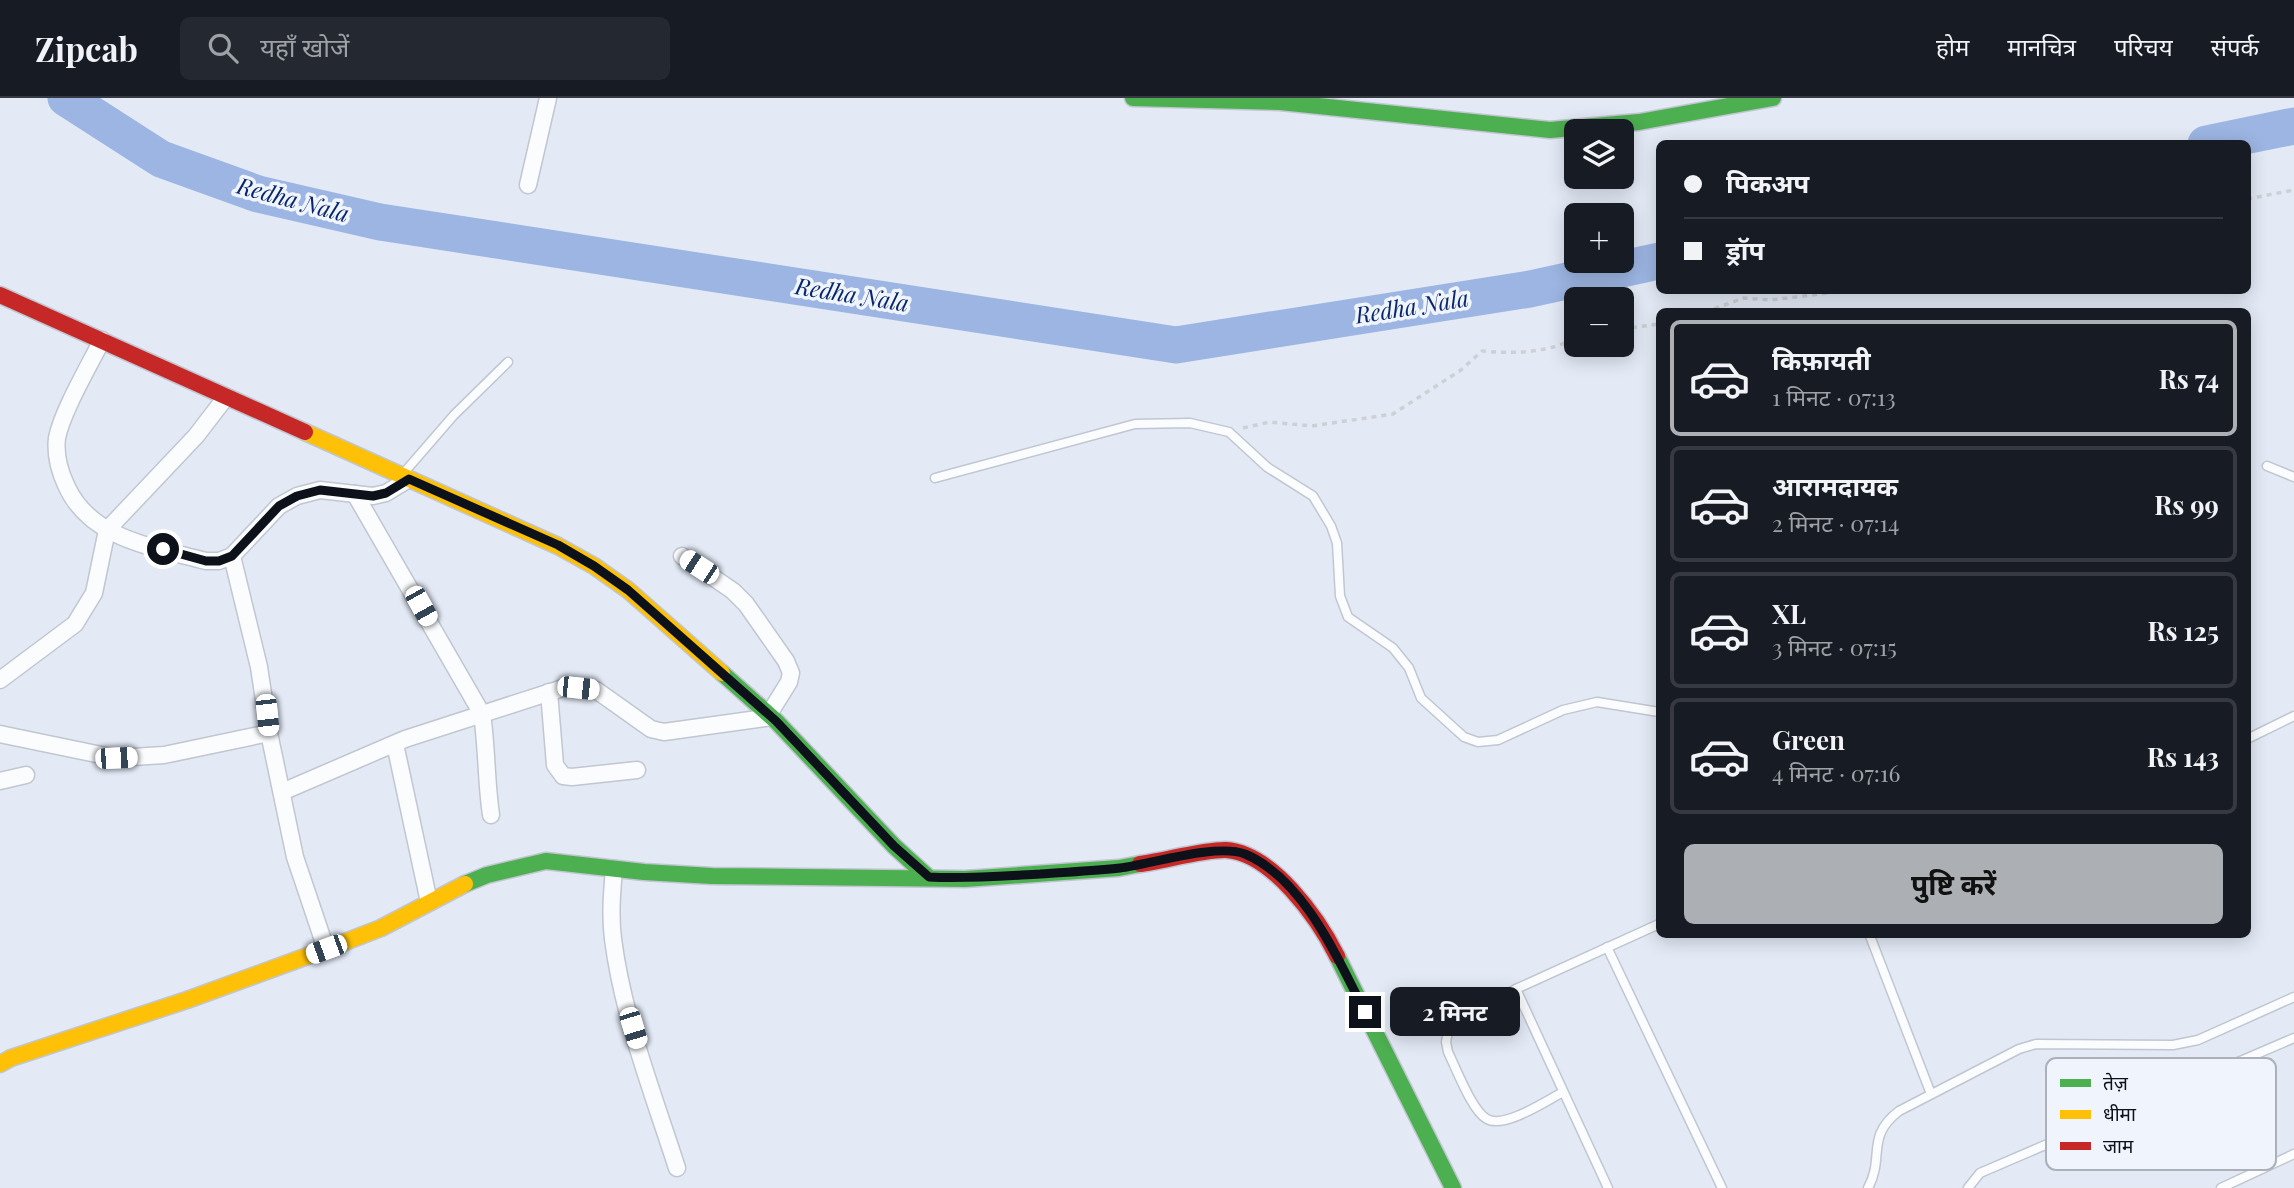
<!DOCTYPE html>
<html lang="hi">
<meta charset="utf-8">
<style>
:root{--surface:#171b24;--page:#242831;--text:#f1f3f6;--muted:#9ea1a6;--line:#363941;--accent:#acb0b5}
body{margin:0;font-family:"Playfair Display","Noto Sans Devanagari",serif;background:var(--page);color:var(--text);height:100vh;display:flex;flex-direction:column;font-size:26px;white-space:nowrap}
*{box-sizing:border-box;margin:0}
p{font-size:23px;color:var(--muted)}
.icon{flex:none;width:38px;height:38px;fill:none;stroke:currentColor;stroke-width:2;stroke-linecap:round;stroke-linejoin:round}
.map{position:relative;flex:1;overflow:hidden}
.panel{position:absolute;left:1656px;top:210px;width:595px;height:630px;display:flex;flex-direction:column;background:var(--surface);border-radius:10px;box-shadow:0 4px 18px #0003}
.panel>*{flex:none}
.hud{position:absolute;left:1656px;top:42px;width:595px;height:154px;border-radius:10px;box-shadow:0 4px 18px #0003;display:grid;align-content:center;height:154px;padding:0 28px;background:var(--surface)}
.buttons{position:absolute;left:1564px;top:21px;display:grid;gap:14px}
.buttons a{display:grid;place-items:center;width:70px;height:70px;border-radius:10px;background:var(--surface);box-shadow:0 4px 18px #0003;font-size:35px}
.end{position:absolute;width:32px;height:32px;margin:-16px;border:9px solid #0d1119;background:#fff;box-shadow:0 0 0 4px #fff}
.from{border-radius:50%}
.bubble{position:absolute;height:49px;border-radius:10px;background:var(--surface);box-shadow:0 4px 18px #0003;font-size:23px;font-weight:700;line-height:49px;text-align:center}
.car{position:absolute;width:21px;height:42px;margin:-21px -10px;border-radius:9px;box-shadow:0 0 5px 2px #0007;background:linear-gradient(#fff 24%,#345 0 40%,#fff 0 76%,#345 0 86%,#fff 0)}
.hud b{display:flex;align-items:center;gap:24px;height:66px;font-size:26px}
.hud b+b{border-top:2px solid var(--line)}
.hud i{width:18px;height:18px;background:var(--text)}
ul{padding:12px 0 0;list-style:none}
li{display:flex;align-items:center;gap:21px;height:116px;margin:0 14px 10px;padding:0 14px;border:4px solid var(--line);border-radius:10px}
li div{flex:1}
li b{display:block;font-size:26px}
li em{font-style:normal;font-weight:700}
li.selected{border-color:var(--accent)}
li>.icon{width:63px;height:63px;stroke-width:1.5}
.action{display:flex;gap:14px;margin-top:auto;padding:14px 28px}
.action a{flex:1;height:80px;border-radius:10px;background:var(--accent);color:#111;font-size:28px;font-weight:700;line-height:80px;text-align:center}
header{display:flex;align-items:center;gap:42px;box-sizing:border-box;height:98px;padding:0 35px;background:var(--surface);border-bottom:2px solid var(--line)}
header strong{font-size:33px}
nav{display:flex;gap:38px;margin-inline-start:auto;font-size:24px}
.search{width:490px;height:63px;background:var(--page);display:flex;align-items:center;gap:18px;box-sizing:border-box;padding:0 24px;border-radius:10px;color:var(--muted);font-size:26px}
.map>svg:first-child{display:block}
</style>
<header>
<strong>Zipcab</strong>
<div class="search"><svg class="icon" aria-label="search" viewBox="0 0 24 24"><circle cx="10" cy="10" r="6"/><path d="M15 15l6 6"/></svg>यहाँ खोजें</div>
<nav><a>होम</a><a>मानचित्र</a><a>परिचय</a><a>संपर्क</a></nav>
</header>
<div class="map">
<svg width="2294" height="1090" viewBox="0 0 2294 1090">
<rect width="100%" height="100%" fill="#e3eaf6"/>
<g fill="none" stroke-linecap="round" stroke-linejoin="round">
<!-- river -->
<g stroke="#9cb5e2" stroke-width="37">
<polyline points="66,0 161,61 258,96 380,124 1176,247 1530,191 1659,163"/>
<polyline points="2206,46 2294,28"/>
</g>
<defs>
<g id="lane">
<polyline points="2267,368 2294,379"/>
<polyline points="402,377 454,317 508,264"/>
<polyline points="935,380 1135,326 1190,325 1229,334 1267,369 1313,398 1331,428 1337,445 1340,498 1348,519 1393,550 1409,570 1421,600 1464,639 1478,644 1498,642 1563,612 1597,604 1659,614"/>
<polyline points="2247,641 2294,618"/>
<polyline points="1870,838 1931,996"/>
<polyline points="1607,849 1722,1090"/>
<polyline points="1516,891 1608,1090"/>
<path d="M 1563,994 C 1546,1003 1504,1031 1487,1021 C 1472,1013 1456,970 1448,954 L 1446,944 L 1448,933 L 1455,923 L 1516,891 L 1659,826"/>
<path d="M 1868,1090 C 1885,1059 1865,1039 1899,1013 L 2019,951 L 2036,946 L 2173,947 L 2198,942 L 2294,899"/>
<polyline points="1968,1090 1980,1075 2294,940"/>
<polyline points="2221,1090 2294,1056"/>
</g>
<g id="street">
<polyline points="528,87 548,0"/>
<path d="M 102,242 C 89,268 62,314 57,340 C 55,357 59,372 66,387 C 90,442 155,449 206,463 L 219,463 L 232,458 L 279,408 L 297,398 L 320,392 L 373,398 L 386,395 L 409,381"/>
<path d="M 355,396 L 482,616 C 487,650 486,683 491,717"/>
<polyline points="232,458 259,569 269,635 295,759 326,851"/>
<polyline points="682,458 733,493 746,506 786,563 791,575 789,584 769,616"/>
<polyline points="0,582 75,526 94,495 107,432 196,338 226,299"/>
<polyline points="549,594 555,667 563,678 572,679 637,672"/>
<polyline points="0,636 116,660 164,657 269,635"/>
<polyline points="395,646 429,804"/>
<polyline points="0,683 26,677"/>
<polyline points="282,694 405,641 563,590 596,592 651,631 664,634 772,619"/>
<path d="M 614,771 C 612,794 610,817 613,841 C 623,919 653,995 677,1070"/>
</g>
<g id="fast">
<polyline points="1133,0 1280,4 1550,32 1639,24 1773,0"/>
<polyline points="722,575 776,623 894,748 928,779"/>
<polyline points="465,786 487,777 546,763 644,774 712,778 965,781 1119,770 1140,766"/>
<polyline points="1337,858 1453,1090"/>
</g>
<g id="slow">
<polyline points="305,334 558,448 594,468 628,492 722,575"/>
<polyline points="0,966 11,960 187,902 332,849 381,830 465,786"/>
</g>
<g id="jam">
<polyline points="0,197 305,334"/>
<path d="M 1140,766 C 1163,763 1206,751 1226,752 C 1272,755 1318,820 1337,858"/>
</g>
</defs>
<!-- lane casing -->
<use href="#lane" stroke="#c1c6d0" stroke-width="11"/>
<!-- street casing -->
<use href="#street" stroke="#c1c6d0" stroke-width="19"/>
<!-- fast casing -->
<use href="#fast" stroke="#c1c6d0" stroke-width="19"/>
<!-- slow casing -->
<use href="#slow" stroke="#c1c6d0" stroke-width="19"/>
<!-- jam casing -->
<use href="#jam" stroke="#c1c6d0" stroke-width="19"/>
<!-- path -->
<g stroke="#cfd0d5" stroke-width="3.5" stroke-dasharray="5 5" stroke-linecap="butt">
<polyline points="2247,101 2294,92"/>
<polyline points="1705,214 1744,200 1771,202 1852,192"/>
<polyline points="1622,231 1659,226"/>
<path d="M 1243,330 L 1270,324 L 1312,328 L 1393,316 L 1461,272 L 1482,253 C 1515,256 1546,255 1577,240"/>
</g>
<!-- lane -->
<use href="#lane" stroke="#fbfcfe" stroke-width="8"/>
<!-- street -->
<use href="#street" stroke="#fbfcfe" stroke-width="16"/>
<!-- fast -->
<use href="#fast" stroke="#4caf50" stroke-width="16"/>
<!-- slow -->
<use href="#slow" stroke="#ffc107" stroke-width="16"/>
<!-- jam -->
<use href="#jam" stroke="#c62828" stroke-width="16"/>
</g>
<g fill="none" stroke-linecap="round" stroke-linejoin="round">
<!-- route -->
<path stroke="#0d1119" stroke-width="9" d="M 163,451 L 206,463 L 219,463 L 232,458 L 279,408 L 297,398 L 320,392 L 373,398 L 386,395 L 409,381 L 558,447 L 594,468 L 628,492 L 776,623 L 894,748 L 929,779 C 966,781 1003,778 1040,776 C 1066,774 1093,773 1120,770 C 1151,766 1217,745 1245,756 C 1304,781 1338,861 1365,914"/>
</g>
<g text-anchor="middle" stroke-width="7" stroke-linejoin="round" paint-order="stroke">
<!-- water labels -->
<g font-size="23" font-style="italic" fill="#07266c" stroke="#eff4fd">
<text transform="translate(293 102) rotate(15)" y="8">Redha Nala</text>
<text transform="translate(852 197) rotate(9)" y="8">Redha Nala</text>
<text transform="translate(1412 209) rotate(-9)" y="8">Redha Nala</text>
</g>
</g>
<!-- legend -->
<rect x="2046" y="960" width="230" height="112" rx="10" fill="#eff4fd" stroke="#abb0b9" stroke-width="2"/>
<rect x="2060" y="981" width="31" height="8" fill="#4caf50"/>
<rect x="2060" y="1012" width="31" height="9" fill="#ffc107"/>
<rect x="2060" y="1044" width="31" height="8" fill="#c62828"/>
<g font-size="19" fill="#0d1119">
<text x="2103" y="992">तेज़</text>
<text x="2103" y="1023">धीमा</text>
<text x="2103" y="1055">जाम</text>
</g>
</svg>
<div class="buttons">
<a><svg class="icon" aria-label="layers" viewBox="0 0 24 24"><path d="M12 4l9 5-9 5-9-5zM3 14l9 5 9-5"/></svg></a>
<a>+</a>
<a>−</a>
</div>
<i class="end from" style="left:163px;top:451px"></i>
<i class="end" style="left:1365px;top:914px"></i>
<div class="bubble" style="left:1390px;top:889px;width:130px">2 मिनट</div>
<i class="car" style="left:699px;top:469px;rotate:303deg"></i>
<i class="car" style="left:421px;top:508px;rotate:151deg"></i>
<i class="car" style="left:578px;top:590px;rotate:96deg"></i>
<i class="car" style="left:267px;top:617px;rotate:174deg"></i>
<i class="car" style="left:116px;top:660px;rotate:88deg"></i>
<i class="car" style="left:326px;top:851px;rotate:250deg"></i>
<i class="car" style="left:633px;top:930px;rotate:163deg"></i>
<div class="hud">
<b><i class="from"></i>पिकअप</b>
<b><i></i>ड्रॉप</b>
</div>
<section class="panel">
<ul>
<li class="selected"><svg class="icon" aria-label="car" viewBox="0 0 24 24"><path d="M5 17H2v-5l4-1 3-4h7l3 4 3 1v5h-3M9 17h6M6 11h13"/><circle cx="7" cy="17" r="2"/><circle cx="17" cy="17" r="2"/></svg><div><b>किफ़ायती</b><p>1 मिनट · 07:13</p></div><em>Rs 74</em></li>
<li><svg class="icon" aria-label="car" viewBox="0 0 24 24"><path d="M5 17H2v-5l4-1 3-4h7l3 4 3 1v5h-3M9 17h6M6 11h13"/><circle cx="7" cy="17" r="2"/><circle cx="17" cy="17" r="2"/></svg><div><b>आरामदायक</b><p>2 मिनट · 07:14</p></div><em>Rs 99</em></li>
<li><svg class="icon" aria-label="car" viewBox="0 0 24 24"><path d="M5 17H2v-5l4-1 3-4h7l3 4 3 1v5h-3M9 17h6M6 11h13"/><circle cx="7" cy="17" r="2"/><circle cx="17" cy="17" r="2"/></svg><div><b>XL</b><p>3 मिनट · 07:15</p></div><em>Rs 125</em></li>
<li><svg class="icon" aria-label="car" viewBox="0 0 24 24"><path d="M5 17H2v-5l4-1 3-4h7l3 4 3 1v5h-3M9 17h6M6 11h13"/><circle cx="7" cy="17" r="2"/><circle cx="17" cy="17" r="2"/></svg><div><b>Green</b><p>4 मिनट · 07:16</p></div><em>Rs 143</em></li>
</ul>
<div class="action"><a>पुष्टि करें</a></div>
</section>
</div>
